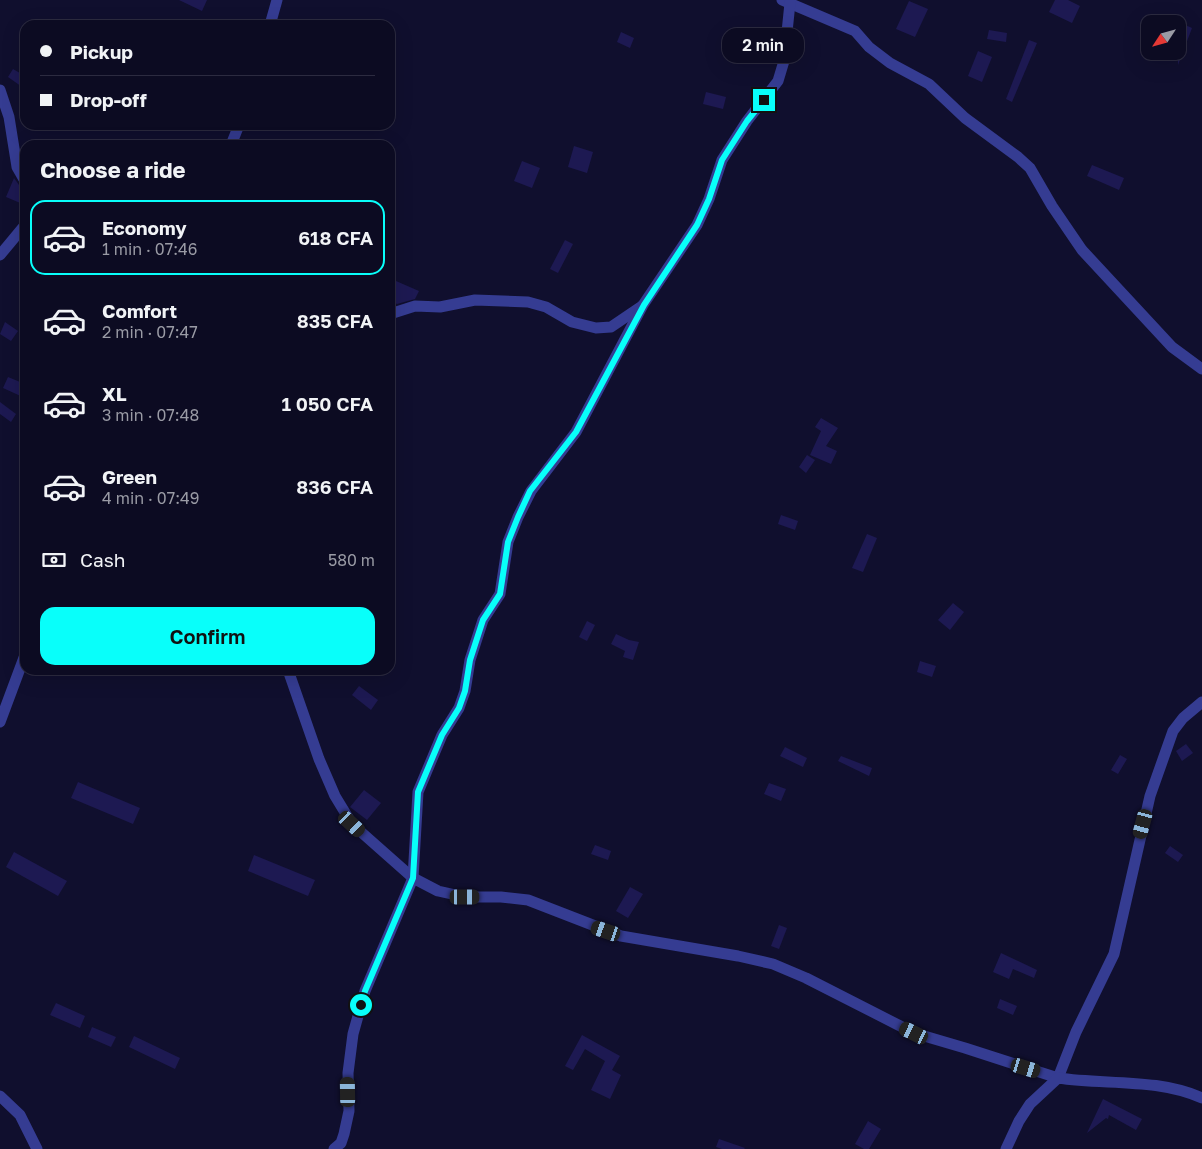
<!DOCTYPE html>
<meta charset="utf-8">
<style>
:root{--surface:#0c0b22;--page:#1a192f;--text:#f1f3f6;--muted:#9a9ba5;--line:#2c2b40;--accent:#08fffa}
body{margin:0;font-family:"Golos Text",sans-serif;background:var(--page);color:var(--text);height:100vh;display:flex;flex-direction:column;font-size:19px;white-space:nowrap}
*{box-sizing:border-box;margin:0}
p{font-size:16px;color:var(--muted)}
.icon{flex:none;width:28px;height:28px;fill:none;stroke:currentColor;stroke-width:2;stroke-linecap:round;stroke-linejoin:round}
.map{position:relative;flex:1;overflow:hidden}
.details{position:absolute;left:20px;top:140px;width:375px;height:535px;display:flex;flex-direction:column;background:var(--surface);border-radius:15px;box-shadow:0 5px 20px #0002,0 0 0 1px var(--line)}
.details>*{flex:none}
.hud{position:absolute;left:20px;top:20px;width:375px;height:110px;border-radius:15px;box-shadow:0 5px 20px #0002,0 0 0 1px var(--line);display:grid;align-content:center;height:110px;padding:0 20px;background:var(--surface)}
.needle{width:32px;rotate:234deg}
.buttons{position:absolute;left:1141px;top:15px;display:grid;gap:10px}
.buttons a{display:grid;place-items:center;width:45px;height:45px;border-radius:10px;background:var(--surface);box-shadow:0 5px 20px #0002,0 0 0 1px var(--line);font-size:25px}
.end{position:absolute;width:22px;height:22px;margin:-11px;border:6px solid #08fffa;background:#111;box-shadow:0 0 0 2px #111}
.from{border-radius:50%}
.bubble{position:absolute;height:35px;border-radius:15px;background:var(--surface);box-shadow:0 5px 20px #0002,0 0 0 1px var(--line);font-size:16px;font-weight:600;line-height:35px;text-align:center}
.car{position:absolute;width:15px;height:30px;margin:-15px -8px;border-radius:6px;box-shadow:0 0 4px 1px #0007;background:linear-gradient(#222 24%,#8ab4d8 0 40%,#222 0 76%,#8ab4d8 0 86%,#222 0)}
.hud b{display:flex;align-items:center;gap:18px;height:48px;font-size:19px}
.hud b+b{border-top:1px solid var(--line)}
.hud i{width:12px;height:12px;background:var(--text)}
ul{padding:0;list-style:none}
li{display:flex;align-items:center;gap:15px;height:75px;margin:0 10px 8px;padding:0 10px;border:2px solid transparent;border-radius:15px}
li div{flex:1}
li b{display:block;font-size:19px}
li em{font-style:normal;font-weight:600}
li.active{border-color:var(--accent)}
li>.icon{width:45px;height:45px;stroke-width:1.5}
h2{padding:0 20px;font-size:22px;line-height:60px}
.pay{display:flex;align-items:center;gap:12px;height:55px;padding:0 20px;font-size:19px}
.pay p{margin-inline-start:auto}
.cta{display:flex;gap:10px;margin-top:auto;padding:10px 20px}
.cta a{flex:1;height:58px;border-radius:15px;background:var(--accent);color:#111;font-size:20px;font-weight:600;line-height:58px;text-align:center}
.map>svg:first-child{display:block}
</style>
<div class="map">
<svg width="1202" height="1149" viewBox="0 0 1202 1149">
<rect width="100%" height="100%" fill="#100f2e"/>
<!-- building -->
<g fill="#1d1952">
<polygon points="179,0 207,0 202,11"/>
<polygon points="1055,0 1068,0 1080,6 1072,23 1049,12"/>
<polygon points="909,1 928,9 915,37 896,29"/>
<polygon points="1183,24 1192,28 1178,65 1178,40"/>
<polygon points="989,30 1007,33 1006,42 987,39"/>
<polygon points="621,32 634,38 630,48 617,42"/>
<polygon points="1029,40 1037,43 1012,102 1006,99"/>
<polygon points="978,51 992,57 982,82 968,76"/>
<polygon points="13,69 25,76 25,89 8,77"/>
<polygon points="706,92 726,97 723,109 703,104"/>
<polygon points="574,146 593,152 587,173 568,167"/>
<polygon points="522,161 540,168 532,188 514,181"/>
<polygon points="1092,165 1124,178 1119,190 1087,176"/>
<polygon points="14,178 19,185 25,188 25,205 6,197"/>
<polygon points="565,240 573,244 558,273 550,269"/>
<polygon points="396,281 419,291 415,299 397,304 390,301 390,296"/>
<polygon points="5,322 18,331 11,341 0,334"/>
<polygon points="8,377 25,384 25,398 3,388"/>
<polygon points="0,402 16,414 11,422 0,414"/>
<polygon points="821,418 838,428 826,446 837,451 831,464 810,455 821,431 815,427"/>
<polygon points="807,455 815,460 806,473 799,467"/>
<polygon points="781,515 798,521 795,530 778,524"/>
<polygon points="867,534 877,538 863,572 852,568"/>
<polygon points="953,603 964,612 950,630 938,620"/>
<polygon points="587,621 595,625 587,641 579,637"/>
<polygon points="616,634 629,640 639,642 633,660 623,657 625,651 611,644"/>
<polygon points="920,661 936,666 932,677 917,672"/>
<polygon points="359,686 378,700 371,710 352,695"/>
<polygon points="1186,744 1193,753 1182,761 1176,751"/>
<polygon points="785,747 807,758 803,767 780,756"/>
<polygon points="1120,755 1127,759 1118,774 1111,770"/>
<polygon points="841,756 872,768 869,776 838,761"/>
<polygon points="78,782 140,808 133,824 71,798"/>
<polygon points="769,783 786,789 781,801 764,794"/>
<polygon points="364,790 381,803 367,820 350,807"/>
<polygon points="595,845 611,851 608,860 591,854"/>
<polygon points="1170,846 1183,855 1178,862 1165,853"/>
<polygon points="14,852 67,881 58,896 6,867"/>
<polygon points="254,855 315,880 308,896 248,871"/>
<polygon points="630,887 643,894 628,918 616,911"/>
<polygon points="779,925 787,928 779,949 771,946"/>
<polygon points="1001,953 1037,970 1034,978 1013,969 1009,979 993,972"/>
<polygon points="1000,999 1017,1006 1013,1015 997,1008"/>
<polygon points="56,1003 85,1016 80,1028 50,1015"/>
<polygon points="92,1027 116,1037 111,1047 88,1037"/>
<polygon points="582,1035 620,1056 612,1070 621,1075 610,1099 591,1090 605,1061 585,1049 573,1070 565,1066"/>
<polygon points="134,1036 180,1058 175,1069 129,1047"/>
<polygon points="1103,1099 1142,1119 1136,1130 1109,1115 1108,1119 1106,1118 1087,1133"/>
<polygon points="868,1121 881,1129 869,1149 864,1149 855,1144"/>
<polygon points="719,1139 745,1148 744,1149 722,1149 716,1147"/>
</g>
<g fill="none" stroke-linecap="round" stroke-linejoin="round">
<!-- street -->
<g stroke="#353c92" stroke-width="11">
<polyline points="782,0 855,31 869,47 890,63 929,84 965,118 1018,157 1030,168 1052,206 1082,250 1172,347 1202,369"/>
<polyline points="270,25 277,0"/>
<polyline points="0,90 9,117 17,167 25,181"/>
<polyline points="231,145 239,125"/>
<polyline points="0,255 25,225"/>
<polyline points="390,314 415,306 440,307 475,300 528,302 546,307 572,322 596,328 611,327 642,306"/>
<polyline points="288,670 319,759 335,796 352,824 413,878 438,891 465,897 501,897 528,900 621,936 738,956 773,964 806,978 914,1033 965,1048 1058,1078 1076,1032 1114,954 1150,796 1173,731 1183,718 1202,702"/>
<polyline points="0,722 25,655"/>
<polyline points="0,1096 20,1115 37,1149"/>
<polyline points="334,1149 341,1143 344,1134 349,1111 348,1073 353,1034 365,991 413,878 418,792 442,735 459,708 465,691 470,660 483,620 500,594 508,542 518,517 531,491 576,432 643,305 697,225 709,199 722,160 747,121 778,81 784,61 790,3"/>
<path d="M 1006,1149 L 1019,1121 L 1030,1104 L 1058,1078 C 1106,1085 1157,1078 1202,1098"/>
</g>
</g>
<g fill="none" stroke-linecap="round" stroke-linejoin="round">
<!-- route -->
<polyline stroke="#08fffa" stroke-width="6" points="361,1005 365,991 413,878 418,792 442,735 459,708 465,691 470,660 483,620 500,594 508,542 518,517 530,491 576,432 644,305 697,225 709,199 722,160 747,121 764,100"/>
</g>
</svg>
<div class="buttons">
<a><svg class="needle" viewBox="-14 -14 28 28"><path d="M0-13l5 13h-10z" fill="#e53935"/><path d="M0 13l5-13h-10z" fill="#9a9ba5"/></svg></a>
</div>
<i class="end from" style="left:361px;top:1005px"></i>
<i class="end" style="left:764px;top:100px"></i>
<div class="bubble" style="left:722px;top:28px;width:82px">2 min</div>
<i class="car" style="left:352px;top:824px;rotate:133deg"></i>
<i class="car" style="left:1143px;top:824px;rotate:195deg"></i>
<i class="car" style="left:465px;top:897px;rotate:90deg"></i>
<i class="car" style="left:606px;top:931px;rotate:289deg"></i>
<i class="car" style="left:914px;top:1033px;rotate:296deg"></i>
<i class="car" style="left:1026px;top:1068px;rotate:107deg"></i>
<i class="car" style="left:348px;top:1092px;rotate:359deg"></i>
<div class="hud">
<b><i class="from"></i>Pickup</b>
<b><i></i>Drop-off</b>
</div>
<section class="details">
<h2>Choose a ride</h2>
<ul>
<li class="active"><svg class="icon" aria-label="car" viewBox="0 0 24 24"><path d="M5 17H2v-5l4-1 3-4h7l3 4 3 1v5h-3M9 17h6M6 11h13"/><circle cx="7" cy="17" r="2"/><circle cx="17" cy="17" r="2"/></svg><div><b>Economy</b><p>1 min · 07:46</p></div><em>618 CFA</em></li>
<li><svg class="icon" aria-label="car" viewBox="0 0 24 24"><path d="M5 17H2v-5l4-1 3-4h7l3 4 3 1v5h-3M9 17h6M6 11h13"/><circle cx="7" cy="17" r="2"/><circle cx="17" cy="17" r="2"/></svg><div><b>Comfort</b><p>2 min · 07:47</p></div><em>835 CFA</em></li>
<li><svg class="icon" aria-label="car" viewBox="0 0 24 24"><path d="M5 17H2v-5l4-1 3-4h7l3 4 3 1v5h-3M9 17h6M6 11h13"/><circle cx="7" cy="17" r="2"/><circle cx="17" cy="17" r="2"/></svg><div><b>XL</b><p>3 min · 07:48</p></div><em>1 050 CFA</em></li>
<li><svg class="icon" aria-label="car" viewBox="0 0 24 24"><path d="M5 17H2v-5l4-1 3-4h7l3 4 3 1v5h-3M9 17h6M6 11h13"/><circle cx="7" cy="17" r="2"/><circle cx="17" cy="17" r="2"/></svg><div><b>Green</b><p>4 min · 07:49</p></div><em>836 CFA</em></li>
</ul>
<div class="pay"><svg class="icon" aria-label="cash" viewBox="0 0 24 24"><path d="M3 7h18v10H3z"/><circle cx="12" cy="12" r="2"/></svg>Cash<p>580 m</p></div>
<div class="cta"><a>Confirm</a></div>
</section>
</div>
